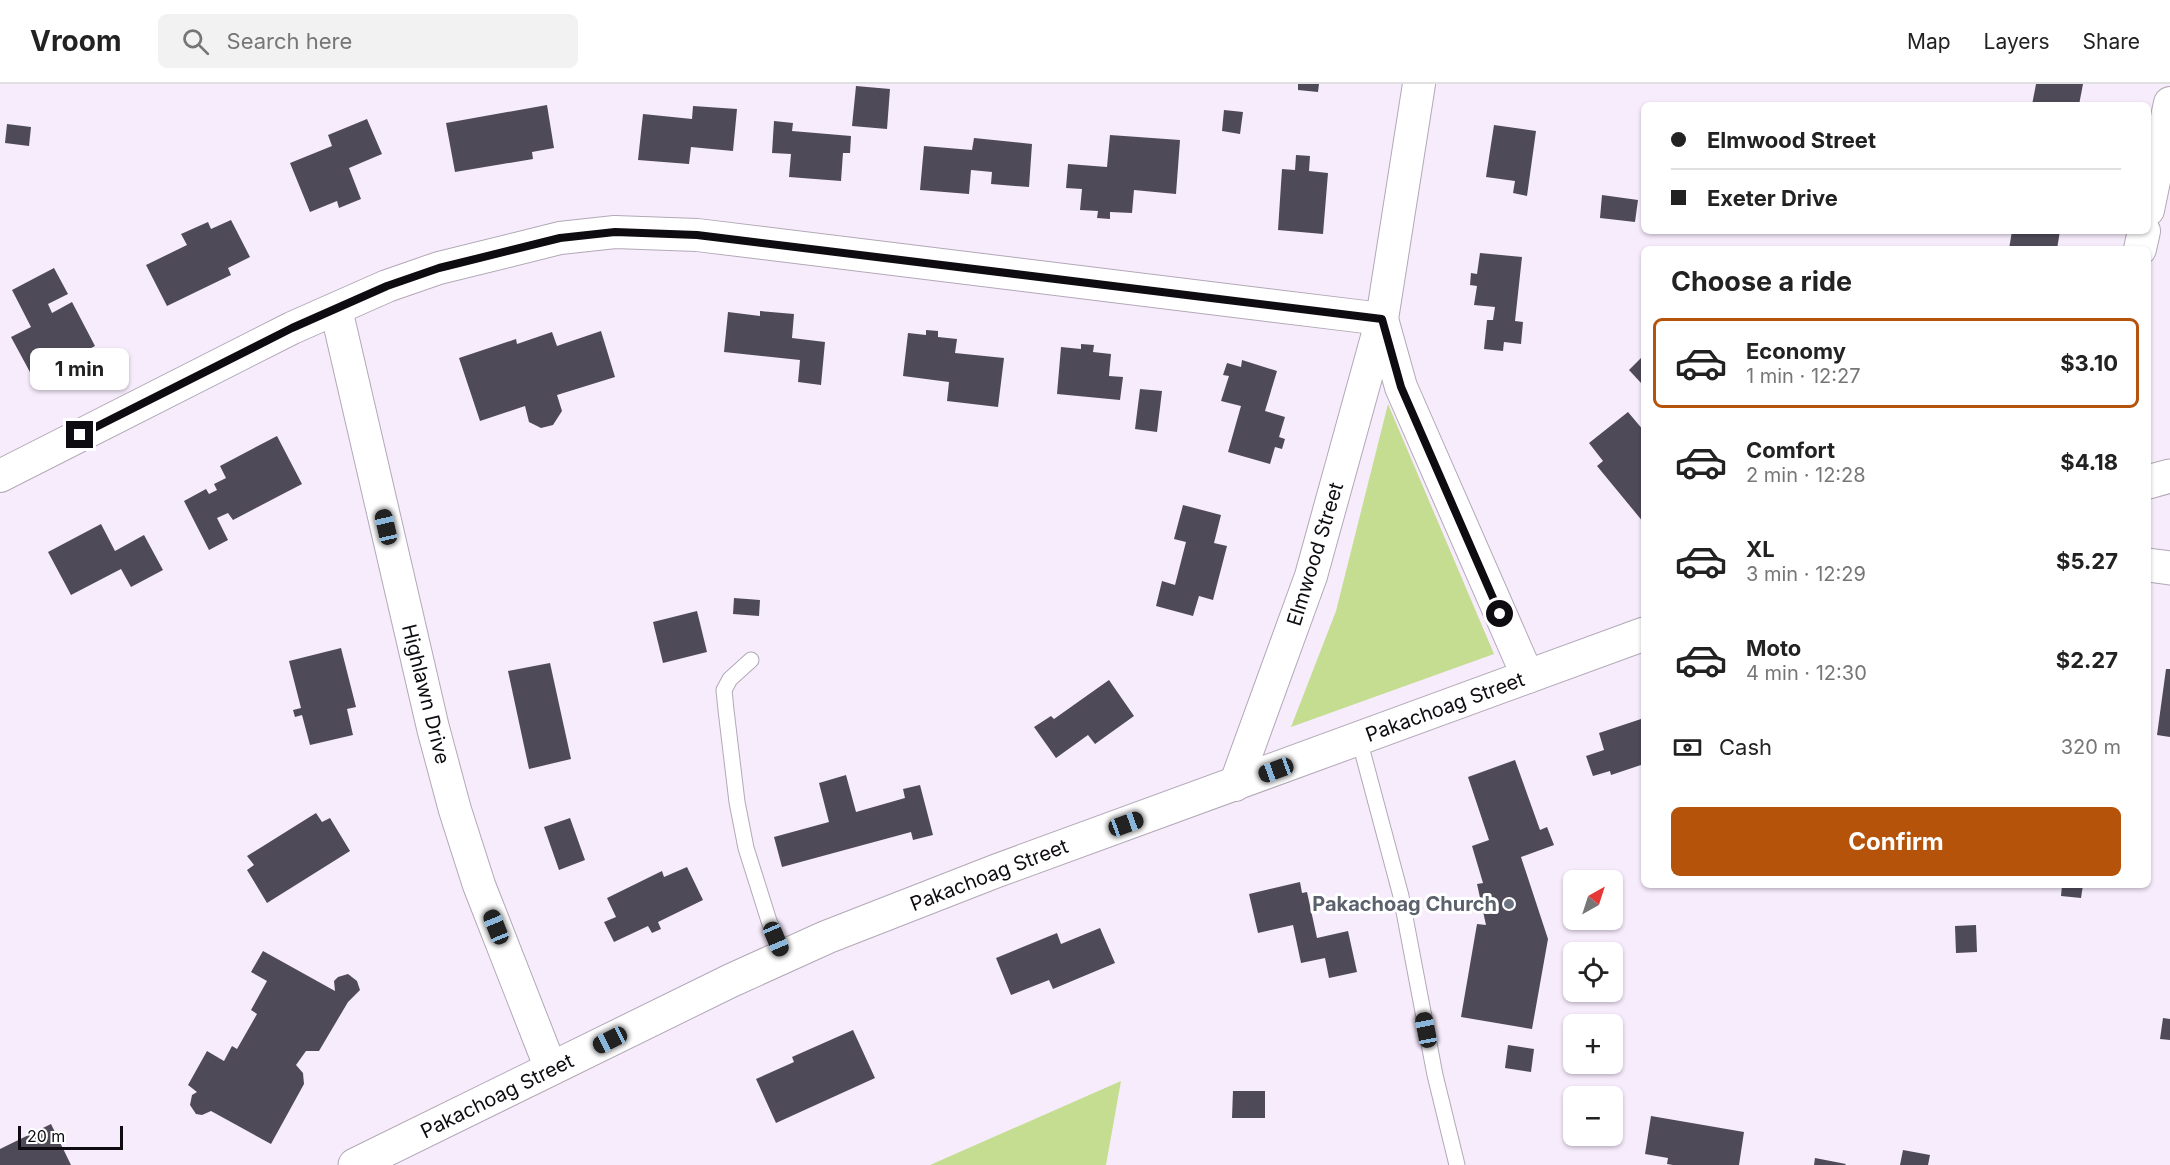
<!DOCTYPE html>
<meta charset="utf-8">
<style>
:root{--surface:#fff;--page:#f2f2f2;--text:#222;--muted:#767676;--line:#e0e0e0;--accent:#b45309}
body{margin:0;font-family:Inter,sans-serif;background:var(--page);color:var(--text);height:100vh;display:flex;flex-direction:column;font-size:22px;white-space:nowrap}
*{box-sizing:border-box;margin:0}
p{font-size:20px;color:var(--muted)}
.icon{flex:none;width:33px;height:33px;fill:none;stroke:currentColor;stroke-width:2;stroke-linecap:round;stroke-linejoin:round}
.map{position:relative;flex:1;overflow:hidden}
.drawer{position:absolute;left:1641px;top:162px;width:510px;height:642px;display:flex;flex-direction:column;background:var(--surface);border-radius:9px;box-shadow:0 2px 4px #0004}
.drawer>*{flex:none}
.top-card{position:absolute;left:1641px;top:18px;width:510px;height:132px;border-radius:9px;box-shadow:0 2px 4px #0004;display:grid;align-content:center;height:132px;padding:0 30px;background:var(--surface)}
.needle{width:39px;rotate:39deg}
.fabs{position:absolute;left:1563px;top:786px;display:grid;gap:12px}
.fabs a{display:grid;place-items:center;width:60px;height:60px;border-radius:9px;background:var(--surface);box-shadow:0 2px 4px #0004;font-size:30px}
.scale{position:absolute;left:18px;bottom:15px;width:105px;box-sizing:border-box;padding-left:6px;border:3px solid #0f0c11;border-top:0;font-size:16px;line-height:21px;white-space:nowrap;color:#0f0c11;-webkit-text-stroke:4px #fff;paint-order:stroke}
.end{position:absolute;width:27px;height:27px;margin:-14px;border:8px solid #0f0c11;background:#fff;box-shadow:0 0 0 3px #fff}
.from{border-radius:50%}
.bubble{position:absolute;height:42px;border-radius:9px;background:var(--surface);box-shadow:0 2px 4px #0004;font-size:20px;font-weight:700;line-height:42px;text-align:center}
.car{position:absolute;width:18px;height:36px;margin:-18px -9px;border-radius:8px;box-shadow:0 0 4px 2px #0007;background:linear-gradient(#222 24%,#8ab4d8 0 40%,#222 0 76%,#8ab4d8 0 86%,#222 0)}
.top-card b{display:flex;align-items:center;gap:21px;height:57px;font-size:22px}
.top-card b+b{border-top:2px solid var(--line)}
.top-card i{width:15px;height:15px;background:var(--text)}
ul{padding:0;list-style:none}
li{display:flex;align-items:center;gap:18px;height:90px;margin:0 12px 9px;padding:0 18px;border:3px solid transparent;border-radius:9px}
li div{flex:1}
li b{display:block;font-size:22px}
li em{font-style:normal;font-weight:700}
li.selected{border-color:var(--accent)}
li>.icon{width:54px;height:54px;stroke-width:1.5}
h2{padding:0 30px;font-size:27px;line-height:72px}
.pay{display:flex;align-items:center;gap:15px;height:66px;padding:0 30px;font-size:22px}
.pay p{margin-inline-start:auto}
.primary-button{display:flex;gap:12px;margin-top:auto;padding:12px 30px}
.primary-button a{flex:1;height:69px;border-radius:9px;background:var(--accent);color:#fff;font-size:24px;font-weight:700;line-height:69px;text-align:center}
header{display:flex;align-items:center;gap:36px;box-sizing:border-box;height:84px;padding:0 30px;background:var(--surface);border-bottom:2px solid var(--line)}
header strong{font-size:28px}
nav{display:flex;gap:33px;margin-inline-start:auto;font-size:21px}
.search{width:420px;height:54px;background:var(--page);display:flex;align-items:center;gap:15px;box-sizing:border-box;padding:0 21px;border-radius:9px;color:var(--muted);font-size:22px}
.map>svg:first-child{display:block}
</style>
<header>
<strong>Vroom</strong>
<div class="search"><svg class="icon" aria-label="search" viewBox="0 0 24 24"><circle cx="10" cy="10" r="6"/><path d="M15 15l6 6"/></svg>Search here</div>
<nav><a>Map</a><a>Layers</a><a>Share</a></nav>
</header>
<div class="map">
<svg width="2170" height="1081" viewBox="0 0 2170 1081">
<rect width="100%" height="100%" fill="#f7ecfc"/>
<!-- green -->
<g fill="#c4dd91">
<polygon points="1388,320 1494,570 1291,643 1336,527"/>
<polygon points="1121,997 1106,1081 930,1081"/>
</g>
<!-- building -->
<g fill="#4f4a58">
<polygon points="1298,0 1319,0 1318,8 1298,6"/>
<polygon points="2036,0 2083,0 2079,21 2032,21"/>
<polygon points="856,2 890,5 887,45 852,42"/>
<polygon points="547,21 554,64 532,68 533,75 455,88 446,39"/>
<polygon points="693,22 737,25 733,67 691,63 689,80 638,76 643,30 692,35"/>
<polygon points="1224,26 1243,28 1240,50 1222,47"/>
<polygon points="367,35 382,70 349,84 361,115 339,124 337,117 310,128 290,79 332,62 328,51"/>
<polygon points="774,37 793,39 792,47 851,52 850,69 843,69 841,97 789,93 791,70 772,69"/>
<polygon points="7,40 31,43 29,62 5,59"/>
<polygon points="1494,41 1536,47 1527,112 1513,109 1515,97 1486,93"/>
<polygon points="1110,51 1180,56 1176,110 1134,106 1132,129 1110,128 1110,135 1097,134 1098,127 1080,126 1082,105 1066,104 1068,80 1107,83"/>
<polygon points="974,54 1032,60 1029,103 991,100 992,88 971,86 969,110 920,106 924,62 972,66"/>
<polygon points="1296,71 1310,72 1309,87 1328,89 1323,150 1278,146 1282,85 1295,86"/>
<polygon points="1602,111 1638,116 1635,138 1600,134"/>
<polygon points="231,136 250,173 228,184 231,191 167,222 146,181 187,161 181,150 208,138 211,145"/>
<polygon points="2012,147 2060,147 2057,165 2009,165"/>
<polygon points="1480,169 1522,173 1515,237 1523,238 1521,260 1504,258 1503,267 1484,265 1487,236 1493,236 1495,223 1474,221 1477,202 1470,201 1471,189 1477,190"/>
<polygon points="54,184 68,210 48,220 52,229 72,218 95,262 64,278 61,274 31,290 11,253 31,243 12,206"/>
<polygon points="760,227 794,230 792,254 825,258 821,301 798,298 800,276 724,268 728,228 760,232"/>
<polygon points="926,246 938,247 938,253 957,255 955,269 1004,274 998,323 947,317 949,298 903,292 908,249 926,251"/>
<polygon points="601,247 615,293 557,311 562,327 553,341 541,344 529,338 525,322 480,337 459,274 516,255 517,260 552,248 557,262"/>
<polygon points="1081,260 1094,261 1093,268 1111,270 1109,292 1123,293 1120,316 1057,310 1061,263 1081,265"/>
<polygon points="1644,271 1644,296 1641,299 1629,286"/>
<polygon points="1242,276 1277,287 1265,327 1285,333 1279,353 1285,355 1282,365 1275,363 1270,380 1228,368 1241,322 1221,317 1229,292 1223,291 1227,279 1241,283"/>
<polygon points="1140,305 1162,307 1157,348 1135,345"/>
<polygon points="1628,328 1644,347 1644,439 1597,382 1603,377 1589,359"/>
<polygon points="277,352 302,400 233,436 228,429 217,434 228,456 209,466 184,417 206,405 209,410 217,406 214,400 226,394 220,382"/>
<polygon points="1183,421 1221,431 1214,459 1227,462 1213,516 1199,512 1193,532 1156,522 1162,497 1175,501 1186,458 1174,455"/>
<polygon points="101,440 115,467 144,451 163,486 131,503 121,485 71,511 48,468"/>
<polygon points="734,514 760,516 759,532 733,530"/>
<polygon points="697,527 707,568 663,579 653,538"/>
<polygon points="341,564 356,623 347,625 353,651 310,661 302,631 295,633 293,626 301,624 289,577"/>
<polygon points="550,579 571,675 529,685 508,587"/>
<polygon points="2166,585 2170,585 2170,653 2157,651"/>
<polygon points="1109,596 1134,632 1095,660 1088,651 1056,674 1034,643 1051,632 1054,635"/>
<polygon points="1644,634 1644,680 1611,691 1610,687 1593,692 1586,672 1604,666 1599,649"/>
<polygon points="1515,676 1540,746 1547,743 1554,761 1521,773 1548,855 1532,945 1461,933 1477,840 1486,841 1477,800 1483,799 1472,762 1489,756 1468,693"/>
<polygon points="846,691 856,728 905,714 903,705 920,701 933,751 913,756 911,748 782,783 774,753 829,738 819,699"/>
<polygon points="316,729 322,738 330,734 350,767 267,819 247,786 254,781 247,772"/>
<polygon points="570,734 585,776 559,786 544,743"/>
<polygon points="687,783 703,816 658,838 661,845 652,849 648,842 614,858 604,838 616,833 607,814 662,787 664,793"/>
<polygon points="1300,798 1302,809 1307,808 1317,854 1348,847 1357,888 1329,894 1325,874 1301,879 1293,841 1258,849 1249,810"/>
<polygon points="2062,801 2083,801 2081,814 2061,812"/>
<polygon points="1976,841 1977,868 1956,869 1955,842"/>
<polygon points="1100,844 1115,879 1053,905 1049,896 1011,911 996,874 1057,849 1061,860"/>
<polygon points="263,867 335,907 334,897 338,893 348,890 357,897 360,906 348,918 319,967 306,967 296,981 303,989 304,1000 271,1060 211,1027 202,1031 196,1030 190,1021 192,1011 197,1008 188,1001 207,967 224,977 232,962 237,965 257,930 251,926 267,897 251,888"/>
<polygon points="2163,934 2170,935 2170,956 2160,955"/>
<polygon points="853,946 875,994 776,1039 756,995 794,978 792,973"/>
<polygon points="1508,961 1534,965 1531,988 1505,984"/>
<polygon points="1233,1007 1265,1007 1265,1034 1232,1034"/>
<polygon points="1651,1032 1744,1048 1739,1081 1673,1081 1667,1080 1668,1074 1645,1070"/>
<polygon points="51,1040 71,1081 0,1081 0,1065"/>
<polygon points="1903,1066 1930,1071 1928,1081 1900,1081"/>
<polygon points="1815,1074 1846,1080 1845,1081 1814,1081"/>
</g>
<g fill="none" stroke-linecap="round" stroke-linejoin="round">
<defs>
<g id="lane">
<polyline points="751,576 730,595 724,606 726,626 737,718 746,764 769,837 784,872"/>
<polyline points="1359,655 1401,812 1435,991 1457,1081"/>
</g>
<g id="street">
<polyline points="2148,126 2170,19"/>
<polyline points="2140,165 2144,147"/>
<polyline points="336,225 433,644 455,726 479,801 551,985"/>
<polyline points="0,392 292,244 387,202 439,184 560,154 615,148 697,151 1382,235 1401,303 1528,593"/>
<polyline points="1235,701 1311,492 1382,235 1419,0"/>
</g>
<g id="secondary">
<polyline points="2148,398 2170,392"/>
<polyline points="2148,481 2170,484"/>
<polyline points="355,1081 730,897 827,853 996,787 1644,550"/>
</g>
</defs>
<!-- lane casing -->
<use href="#lane" stroke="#b2a8b7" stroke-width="17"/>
<!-- street casing -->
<use href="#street" stroke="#b2a8b7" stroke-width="34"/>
<!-- secondary casing -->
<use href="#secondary" stroke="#b2a8b7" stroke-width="35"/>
<!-- lane -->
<use href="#lane" stroke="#fff" stroke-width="15"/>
<!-- street -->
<use href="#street" stroke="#fff" stroke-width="32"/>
<!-- secondary -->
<use href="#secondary" stroke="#fff" stroke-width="33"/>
</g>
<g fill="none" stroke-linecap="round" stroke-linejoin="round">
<!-- route -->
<polyline stroke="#0f0c11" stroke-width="8" points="80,351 292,244 387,202 439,184 560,154 615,148 697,151 1382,235 1401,303 1500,530"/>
</g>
<!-- markers -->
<circle fill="#6b7280" stroke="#fff" stroke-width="2" cx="1509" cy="820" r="6"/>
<g text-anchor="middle" stroke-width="6" stroke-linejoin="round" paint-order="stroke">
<!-- street labels -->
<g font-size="20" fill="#0f0c11" stroke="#fff">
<text transform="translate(1315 470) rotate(-73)" y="7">Elmwood Street</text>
<text transform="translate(426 610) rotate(76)" y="7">Highlawn Drive</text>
<text transform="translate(1445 623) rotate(-20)" y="7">Pakachoag Street</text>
<text transform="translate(989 791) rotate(-21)" y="7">Pakachoag Street</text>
<text transform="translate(497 1012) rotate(-26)" y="7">Pakachoag Street</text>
</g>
<!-- worship labels -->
<g font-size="20" font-weight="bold" fill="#5b616d" stroke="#fff" text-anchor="end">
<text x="1497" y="827">Pakachoag Church</text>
</g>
</g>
</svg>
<div class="fabs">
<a><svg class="needle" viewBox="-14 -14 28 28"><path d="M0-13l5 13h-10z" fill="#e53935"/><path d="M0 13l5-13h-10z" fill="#767676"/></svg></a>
<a><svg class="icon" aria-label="locate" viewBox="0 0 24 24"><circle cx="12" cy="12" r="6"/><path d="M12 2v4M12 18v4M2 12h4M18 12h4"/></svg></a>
<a>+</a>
<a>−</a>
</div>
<div class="scale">20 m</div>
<i class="end from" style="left:1500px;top:530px"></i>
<i class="end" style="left:80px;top:351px"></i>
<div class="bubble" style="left:30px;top:264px;width:99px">1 min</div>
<i class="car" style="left:386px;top:443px;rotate:347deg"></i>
<i class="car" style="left:1276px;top:686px;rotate:250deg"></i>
<i class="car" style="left:1126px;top:740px;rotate:70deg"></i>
<i class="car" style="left:496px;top:843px;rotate:338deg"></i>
<i class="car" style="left:776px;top:855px;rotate:157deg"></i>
<i class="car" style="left:1426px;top:946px;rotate:349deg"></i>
<i class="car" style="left:610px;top:956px;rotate:243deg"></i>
<div class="top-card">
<b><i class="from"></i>Elmwood Street</b>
<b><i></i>Exeter Drive</b>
</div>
<section class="drawer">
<h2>Choose a ride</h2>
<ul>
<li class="selected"><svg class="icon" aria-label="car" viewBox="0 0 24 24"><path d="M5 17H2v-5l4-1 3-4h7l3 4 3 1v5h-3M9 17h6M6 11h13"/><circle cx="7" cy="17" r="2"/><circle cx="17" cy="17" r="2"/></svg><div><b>Economy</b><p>1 min · 12:27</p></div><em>$3.10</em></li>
<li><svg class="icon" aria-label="car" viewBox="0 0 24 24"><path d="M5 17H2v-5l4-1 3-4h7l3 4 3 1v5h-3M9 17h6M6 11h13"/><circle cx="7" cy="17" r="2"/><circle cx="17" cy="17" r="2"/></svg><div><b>Comfort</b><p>2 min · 12:28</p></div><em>$4.18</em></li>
<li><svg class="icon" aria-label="car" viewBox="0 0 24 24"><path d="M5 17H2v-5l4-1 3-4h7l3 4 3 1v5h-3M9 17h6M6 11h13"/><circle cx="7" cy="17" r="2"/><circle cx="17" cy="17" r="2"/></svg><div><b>XL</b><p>3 min · 12:29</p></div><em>$5.27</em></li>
<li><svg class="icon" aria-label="car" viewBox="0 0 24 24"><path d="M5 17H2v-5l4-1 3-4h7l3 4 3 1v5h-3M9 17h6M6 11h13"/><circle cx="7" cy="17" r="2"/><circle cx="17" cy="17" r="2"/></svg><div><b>Moto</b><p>4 min · 12:30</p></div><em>$2.27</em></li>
</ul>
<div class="pay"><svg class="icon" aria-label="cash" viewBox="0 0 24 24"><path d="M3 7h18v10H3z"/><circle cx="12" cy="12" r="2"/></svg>Cash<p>320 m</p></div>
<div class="primary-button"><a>Confirm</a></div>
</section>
</div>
